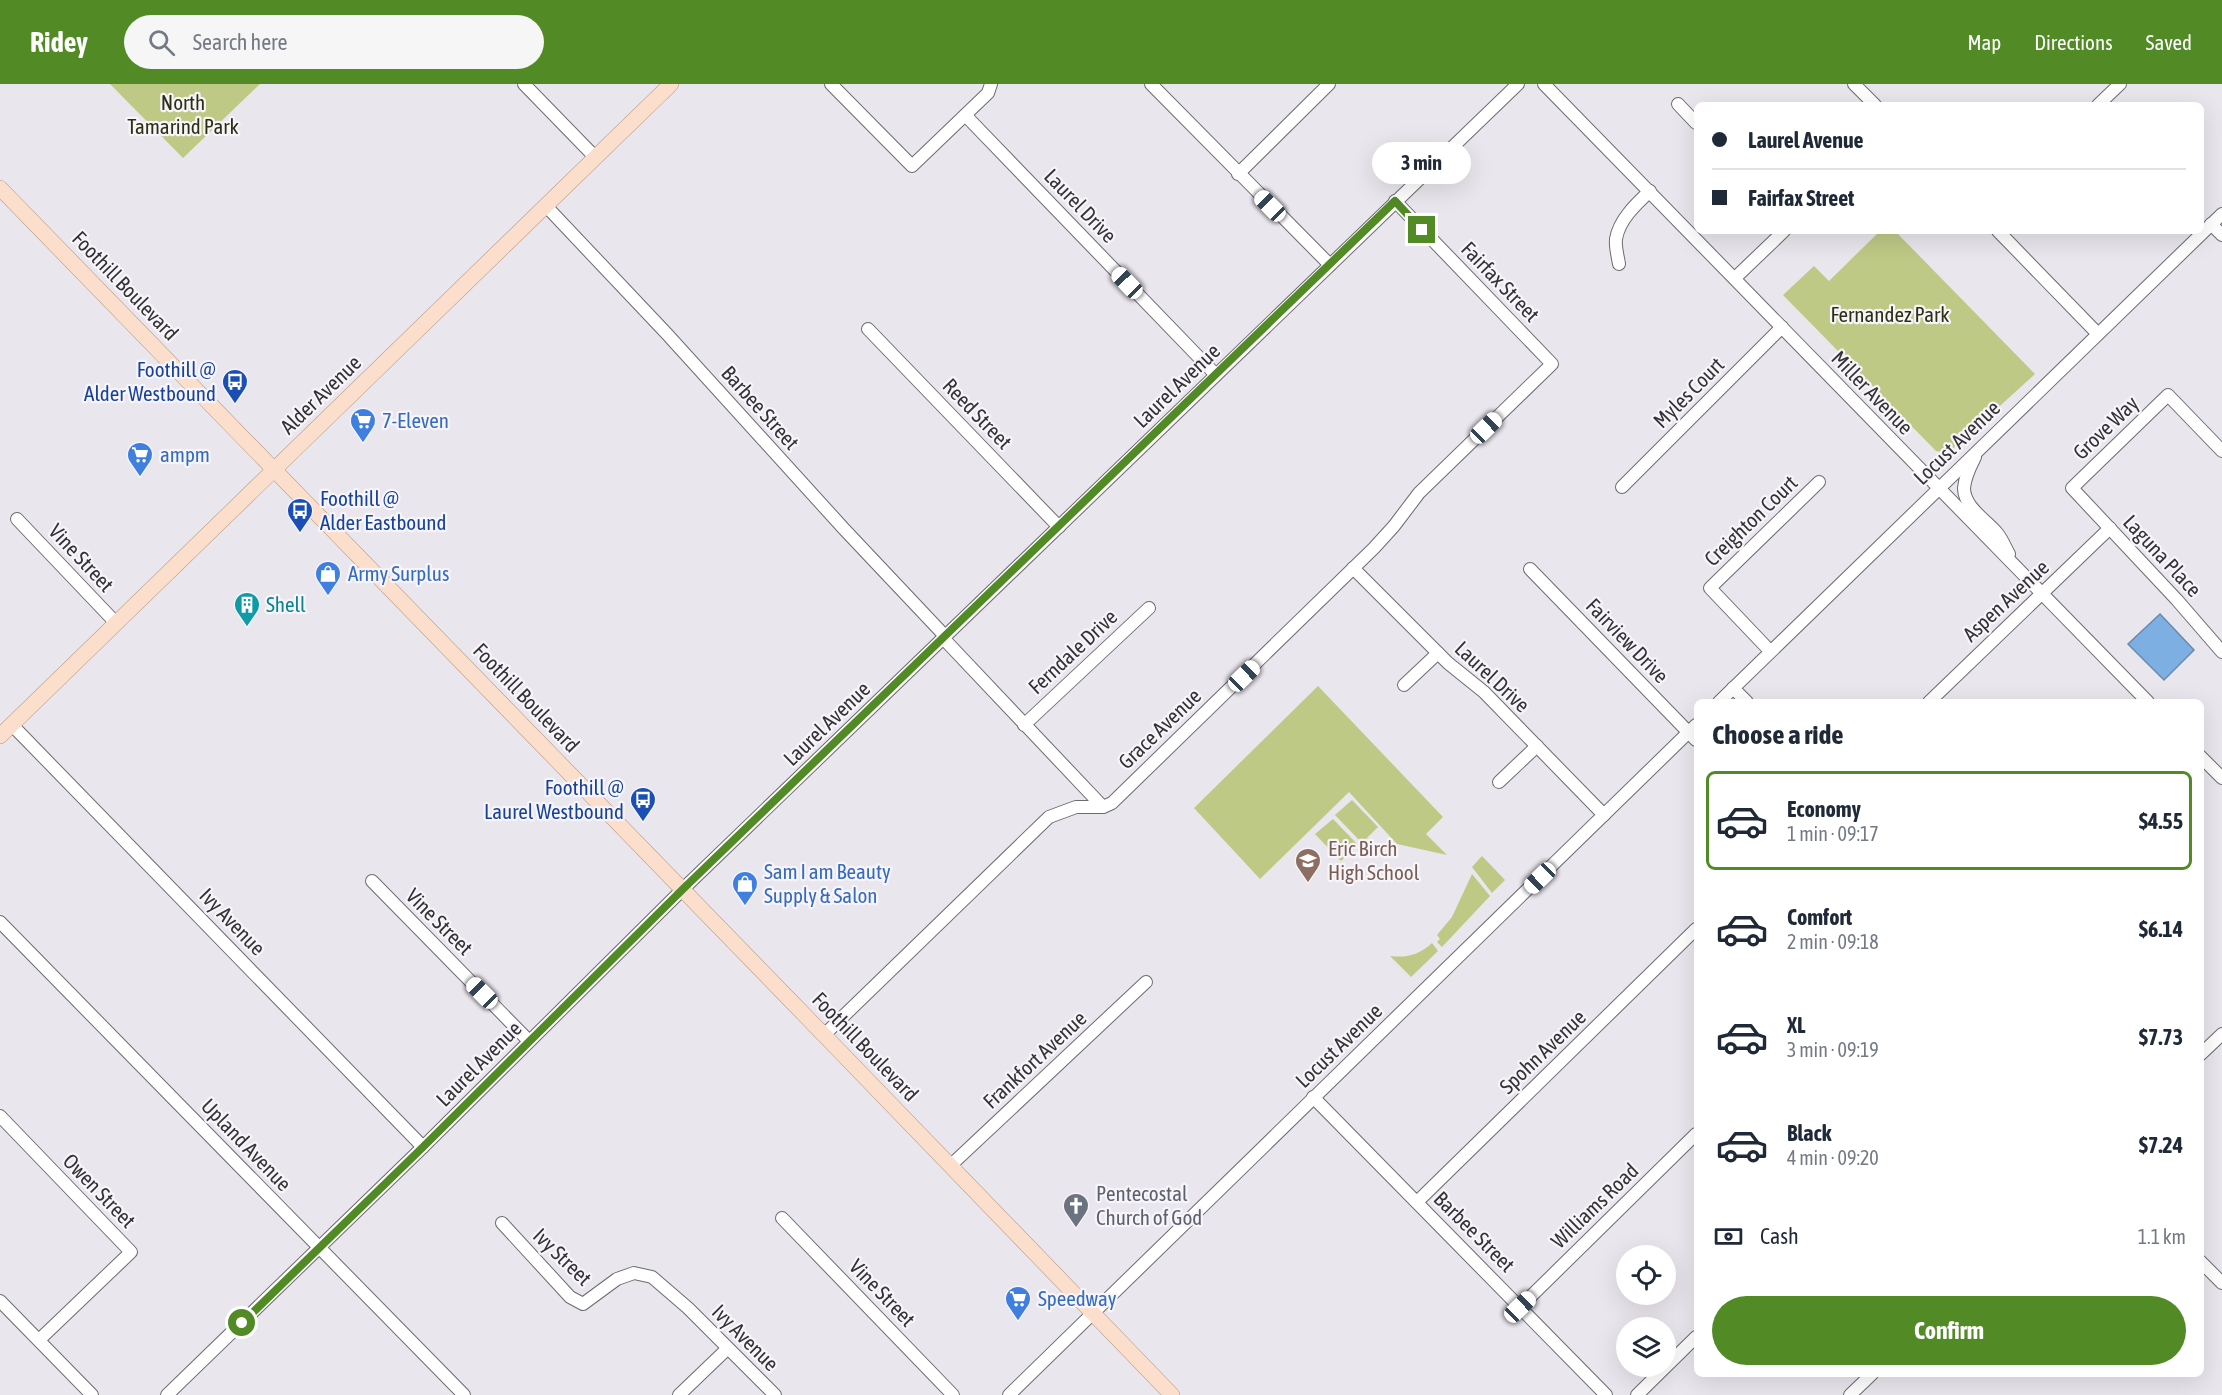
<!DOCTYPE html>
<meta charset="utf-8">
<style>
:root{--surface:#fff;--page:#f6f6f7;--text:#1f2937;--muted:#747a83;--line:#e0e1e3;--accent:#528a26}
body{margin:0;font-family:"Asap Condensed",sans-serif;background:var(--page);color:var(--text);height:100vh;display:flex;flex-direction:column;font-size:22px;white-space:nowrap}
*{box-sizing:border-box;margin:0}
p{font-size:20px;color:var(--muted)}
.icon{flex:none;width:33px;height:33px;fill:none;stroke:currentColor;stroke-width:2;stroke-linecap:round;stroke-linejoin:round}
.map{position:relative;flex:1;overflow:hidden}
.side{position:absolute;left:1694px;top:615px;width:510px;height:678px;display:flex;flex-direction:column;background:var(--surface);border-radius:9px;box-shadow:0 6px 24px #0002}
.side>*{flex:none}
.banner{position:absolute;left:1694px;top:18px;width:510px;height:132px;border-radius:9px;box-shadow:0 6px 24px #0002;display:grid;align-content:center;height:132px;padding:0 18px;background:var(--surface)}
.controls{position:absolute;left:1616px;top:1161px;display:grid;gap:12px}
.controls a{display:grid;place-items:center;width:60px;height:60px;border-radius:50%;background:var(--surface);box-shadow:0 6px 24px #0002;font-size:30px}
.end{position:absolute;width:27px;height:27px;margin:-14px;border:8px solid #528a26;background:#fff;box-shadow:0 0 0 3px #fff}
.from{border-radius:50%}
.bubble{position:absolute;height:42px;border-radius:21px;background:var(--surface);box-shadow:0 6px 24px #0002;font-size:20px;font-weight:700;line-height:42px;text-align:center}
.car{position:absolute;width:18px;height:36px;margin:-18px -9px;border-radius:8px;box-shadow:0 0 4px 2px #0007;background:linear-gradient(#fff 24%,#345 0 40%,#fff 0 76%,#345 0 86%,#fff 0)}
.banner b{display:flex;align-items:center;gap:21px;height:57px;font-size:22px}
.banner b+b{border-top:2px solid var(--line)}
.banner i{width:15px;height:15px;background:var(--text)}
ul{padding:0;list-style:none}
li{display:flex;align-items:center;gap:18px;height:99px;margin:0 12px 9px;padding:0 6px;border:3px solid transparent;border-radius:9px}
li div{flex:1}
li b{display:block;font-size:22px}
li em{font-style:normal;font-weight:700}
li.active{border-color:var(--accent)}
li>.icon{width:54px;height:54px;stroke-width:1.5}
h2{padding:0 18px;font-size:27px;line-height:72px}
.pay{display:flex;align-items:center;gap:15px;height:66px;padding:0 18px;font-size:22px}
.pay p{margin-inline-start:auto}
.cta{display:flex;gap:12px;margin-top:auto;padding:12px 18px}
.cta a{flex:1;height:69px;border-radius:36px;background:var(--accent);color:#fff;font-size:24px;font-weight:700;line-height:69px;text-align:center}
header{display:flex;align-items:center;gap:36px;box-sizing:border-box;height:84px;padding:0 30px;background:var(--accent);color:#fff}
header strong{font-size:28px}
nav{display:flex;gap:33px;margin-inline-start:auto;font-size:21px}
.search{width:420px;height:54px;background:var(--page);display:flex;align-items:center;gap:15px;box-sizing:border-box;padding:0 21px;border-radius:33px;color:var(--muted);font-size:22px}
.map>svg:first-child{display:block}
</style>
<header>
<strong>Ridey</strong>
<div class="search"><svg class="icon" aria-label="search" viewBox="0 0 24 24"><circle cx="10" cy="10" r="6"/><path d="M15 15l6 6"/></svg>Search here</div>
<nav><a>Map</a><a>Directions</a><a>Saved</a></nav>
</header>
<div class="map">
<svg width="2222" height="1311" viewBox="0 0 2222 1311">
<rect width="100%" height="100%" fill="#eae6ed"/>
<!-- green -->
<g fill="#bfc986">
<polygon points="110,0 260,0 183,74"/>
<polygon points="1880,147 1895,147 2035,290 1948,369 1936,367 1783,211 1814,182 1829,197"/>
<polygon points="1318,602 1443,733 1426,750 1447,771 1397,760 1349,708 1260,795 1194,724"/>
<polygon points="1352,716 1378,743 1362,759 1335,731"/>
<polygon points="1333,735 1358,761 1341,777 1315,750"/>
<polygon points="1482,772 1505,796 1492,809 1472,783"/>
<polygon points="1472,790 1490,812 1442,863 1437,858 1440,855 1437,851 1452,833"/>
<path d="M 1432,859 L 1438,867 L 1411,893 L 1390,872 C 1407,874 1419,871 1432,859 Z"/>
</g>
<!-- water -->
<polygon fill="#7eafe2" stroke="#688aae" stroke-width="1.5" points="2160,530 2194,566 2164,596 2128,560"/>
<g fill="none" stroke-linecap="round" stroke-linejoin="round">
<defs>
<g id="minor">
<polyline points="524,0 595,73"/>
<polyline points="831,0 912,82 988,9 991,0"/>
<polyline points="1151,0 1330,181"/>
<polyline points="1544,0 2148,618"/>
<polyline points="1854,0 1875,21"/>
<polyline points="1678,20 1696,39"/>
<polyline points="2098,21 2120,0"/>
<polyline points="966,32 1216,291"/>
<polyline points="1238,90 1329,0"/>
<polyline points="546,122 667,250 844,445 945,552"/>
<polyline points="2211,140 2222,151"/>
<polyline points="1998,147 2098,250"/>
<path d="M 1619,180 C 1618,173 1615,163 1616,155 C 1619,136 1636,120 1650,107"/>
<polyline points="1735,194 1784,147"/>
<polyline points="868,245 1059,443"/>
<polyline points="2222,367 2168,311 2072,404 2177,516 2222,568"/>
<path d="M 1975,373 C 1970,383 1965,392 1964,404 C 1964,423 1986,436 1997,449 C 2002,455 2005,463 2009,470"/>
<polyline points="1622,403 1782,243"/>
<polyline points="17,435 116,539"/>
<polyline points="1353,484 1448,579 1484,608 1604,731"/>
<polyline points="1530,485 1696,656"/>
<polyline points="943,554 1103,723"/>
<polyline points="1770,567 1710,504 1819,398"/>
<polyline points="1404,601 1438,569"/>
<polyline points="1733,604 1747,618"/>
<polyline points="1719,618 2222,130"/>
<polyline points="1929,618 2110,444"/>
<polyline points="12,641 423,1063"/>
<polyline points="1024,641 1149,524"/>
<polyline points="2200,672 2222,694"/>
<polyline points="1499,698 1537,662"/>
<polyline points="372,797 529,957"/>
<polyline points="0,838 464,1311"/>
<polyline points="824,951 1049,733 1076,723 1103,723 1112,719 1374,464 1394,442 1419,409 1552,280 1395,117"/>
<polyline points="2200,971 2222,950"/>
<polyline points="1313,1013 1606,1311"/>
<polyline points="0,1032 131,1168 39,1256"/>
<polyline points="950,1082 1146,898"/>
<polyline points="1417,1118 1696,845"/>
<polyline points="782,1134 953,1311"/>
<polyline points="502,1139 570,1213 583,1220 617,1195 634,1189 652,1193 688,1224 775,1311"/>
<polyline points="2200,1177 2222,1199"/>
<polyline points="0,1217 92,1311"/>
<polyline points="1520,1223 1696,1050"/>
<polyline points="167,1311 423,1063 683,805 1518,0"/>
<polyline points="679,1311 727,1265"/>
<polyline points="1009,1311 1696,641"/>
<polyline points="1637,1311 1696,1253"/>
<polyline points="1850,1311 1872,1290"/>
</g>
<g id="major">
<polyline points="0,104 824,951 1172,1311"/>
<polyline points="0,652 671,0"/>
</g>
</defs>
<!-- minor casing -->
<use href="#minor" stroke="#6d6a70" stroke-width="14"/>
<!-- major casing -->
<use href="#major" stroke="#b49480" stroke-width="16"/>
<!-- minor -->
<use href="#minor" stroke="#fff" stroke-width="12"/>
<!-- major -->
<use href="#major" stroke="#fbdecb" stroke-width="15"/>
</g>
<g fill="none" stroke-linecap="round" stroke-linejoin="round">
<!-- route -->
<polyline stroke="#528a26" stroke-width="8" points="242,1239 423,1063 683,805 1395,117 1422,146"/>
</g>
<!-- icons -->
<defs>
<symbol id="bus-pin" viewBox="-11 -11 22 30"><path d="M0 17L-7.5 6A9.5 9.5 0 1 1 7.5 6Z" fill="#1a4fb4" stroke="#f7f4fa"/><path d="M-5-6H5V4H4V6H2V4H-2V6H-4V4H-5ZM-3.5-4V0h7V-4ZM-3.5 1.2v1.5H-2V1.2ZM2 1.2v1.5H3.5V1.2Z" fill="#fff"/></symbol>
<symbol id="supermarket-pin" viewBox="-11 -11 22 30"><path d="M0 17L-7.5 6A9.5 9.5 0 1 1 7.5 6Z" fill="#3f7fe0" stroke="#f7f4fa"/><path d="M-6-5.5h2.5l.6 2H6L4.5 2H-2.5L-4.4-4H-6ZM-1.5 3.2a1.3 1.3 0 1 0 .1 0ZM3 3.2a1.3 1.3 0 1 0 .1 0Z" fill="#fff"/></symbol>
<symbol id="shop-pin" viewBox="-11 -11 22 30"><path d="M0 17L-7.5 6A9.5 9.5 0 1 1 7.5 6Z" fill="#3f7fe0" stroke="#f7f4fa"/><path d="M-5-2.5h2.3a2.7 3.5 0 0 1 5.4 0H5L5.5 6h-11ZM-1.5-2.5h3a1.5 2.3 0 0 0-3 0Z" fill="#fff"/></symbol>
<symbol id="building-pin" viewBox="-11 -11 22 30"><path d="M0 17L-7.5 6A9.5 9.5 0 1 1 7.5 6Z" fill="#0f9aa8" stroke="#f7f4fa"/><path d="M-4-6H4V6H1V3H-1V6H-4ZM-2.5-4.3h1.7v1.8h-1.7ZM.8-4.3h1.7v1.8H.8ZM-2.5-1h1.7V.8h-1.7ZM.8-1h1.7V.8H.8Z" fill="#fff"/></symbol>
<symbol id="school-pin" viewBox="-11 -11 22 30"><path d="M0 17L-7.5 6A9.5 9.5 0 1 1 7.5 6Z" fill="#8d6e63" stroke="#f7f4fa"/><path d="M0-5L7-2L0 1L-7-2ZM-4 1L0 2.5L4 1V4Q0 6-4 4Z" fill="#fff"/></symbol>
<symbol id="church-pin" viewBox="-11 -11 22 30"><path d="M0 17L-7.5 6A9.5 9.5 0 1 1 7.5 6Z" fill="#6b7280" stroke="#f7f4fa"/><path d="M-1.2-6h2.4v3.5h3.3v2.4h-3.3V6h-2.4V-.1h-3.3v-2.4h3.3Z" fill="#fff"/></symbol>
</defs>
<g fill-rule="evenodd">
<use href="#bus-pin" x="220" y="283" width="30" height="40"/>
<use href="#supermarket-pin" x="348" y="322" width="30" height="40"/>
<use href="#supermarket-pin" x="125" y="356" width="30" height="40"/>
<use href="#bus-pin" x="285" y="412" width="30" height="40"/>
<use href="#shop-pin" x="313" y="475" width="30" height="40"/>
<use href="#building-pin" x="232" y="506" width="30" height="40"/>
<use href="#bus-pin" x="628" y="701" width="30" height="40"/>
<use href="#school-pin" x="1293" y="762" width="30" height="40"/>
<use href="#shop-pin" x="730" y="785" width="30" height="40"/>
<use href="#church-pin" x="1061" y="1107" width="30" height="40"/>
<use href="#supermarket-pin" x="1003" y="1200" width="30" height="40"/>
</g>
<g text-anchor="middle" stroke-width="4.5" stroke-linejoin="round" paint-order="stroke">
<!-- park labels -->
<g font-size="21" fill="#2c3011" stroke="#f7f4fa">
<text x="183" y="26">North<tspan x="183" dy="24">Tamarind Park</tspan></text>
<text x="1890" y="238">Fernandez Park</text>
</g>
<!-- street labels -->
<g font-size="21" fill="#343235" stroke="#f7f4fa">
<text transform="translate(1080 122) rotate(46)" y="7">Laurel Drive</text>
<text transform="translate(1500 198) rotate(46)" y="7">Fairfax Street</text>
<text transform="translate(125 202) rotate(46)" y="7">Foothill Boulevard</text>
<text transform="translate(1177 302) rotate(-44)" y="7">Laurel Avenue</text>
<text transform="translate(1689 309) rotate(-45)" y="7">Myles Court</text>
<text transform="translate(1872 309) rotate(46)" y="7">Miller Avenue</text>
<text transform="translate(321 311) rotate(-44)" y="7">Alder Avenue</text>
<text transform="translate(760 324) rotate(48)" y="7">Barbee Street</text>
<text transform="translate(977 330) rotate(46)" y="7">Reed Street</text>
<text transform="translate(2106 344) rotate(-44)" y="7">Grove Way</text>
<text transform="translate(1957 359) rotate(-44)" y="7">Locust Avenue</text>
<text transform="translate(1751 437) rotate(-44)" y="7">Creighton Court</text>
<text transform="translate(2162 472) rotate(47)" y="7">Laguna Place</text>
<text transform="translate(81 474) rotate(47)" y="7">Vine Street</text>
<text transform="translate(2006 517) rotate(-43)" y="7">Aspen Avenue</text>
<text transform="translate(1627 557) rotate(46)" y="7">Fairview Drive</text>
<text transform="translate(1073 568) rotate(-43)" y="7">Ferndale Drive</text>
<text transform="translate(1492 593) rotate(43)" y="7">Laurel Drive</text>
<text transform="translate(526 614) rotate(46)" y="7">Foothill Boulevard</text>
<text transform="translate(827 640) rotate(-44)" y="7">Laurel Avenue</text>
<text transform="translate(1160 645) rotate(-44)" y="7">Grace Avenue</text>
<text transform="translate(232 838) rotate(46)" y="7">Ivy Avenue</text>
<text transform="translate(439 838) rotate(45)" y="7">Vine Street</text>
<text transform="translate(1339 962) rotate(-44)" y="7">Locust Avenue</text>
<text transform="translate(865 963) rotate(46)" y="7">Foothill Boulevard</text>
<text transform="translate(1543 968) rotate(-44)" y="7">Spohn Avenue</text>
<text transform="translate(1035 976) rotate(-43)" y="7">Frankfort Avenue</text>
<text transform="translate(479 980) rotate(-45)" y="7">Laurel Avenue</text>
<text transform="translate(246 1061) rotate(46)" y="7">Upland Avenue</text>
<text transform="translate(99 1107) rotate(46)" y="7">Owen Street</text>
<text transform="translate(1595 1122) rotate(-44)" y="7">Williams Road</text>
<text transform="translate(1474 1148) rotate(45)" y="7">Barbee Street</text>
<text transform="translate(562 1173) rotate(44)" y="7">Ivy Street</text>
<text transform="translate(882 1209) rotate(46)" y="7">Vine Street</text>
<text transform="translate(745 1254) rotate(45)" y="7">Ivy Avenue</text>
</g>
<!-- transit labels -->
<g font-size="21" fill="#164399" stroke="#f7f4fa" text-anchor="end">
<text x="216" y="293">Foothill @<tspan x="216" dy="24">Alder Westbound</tspan></text>
<text x="320" y="422" text-anchor="start">Foothill @<tspan x="320" dy="24">Alder Eastbound</tspan></text>
<text x="624" y="711">Foothill @<tspan x="624" dy="24">Laurel Westbound</tspan></text>
</g>
<!-- shop labels -->
<g font-size="21" fill="#366cbe" stroke="#f7f4fa" text-anchor="start">
<text x="382" y="344">7-Eleven</text>
<text x="160" y="378">ampm</text>
<text x="348" y="497">Army Surplus</text>
<text x="764" y="795">Sam I am Beauty<tspan x="764" dy="24">Supply &amp; Salon</tspan></text>
<text x="1038" y="1222">Speedway</text>
</g>
<!-- culture labels -->
<g font-size="21" fill="#0d838f" stroke="#f7f4fa" text-anchor="start">
<text x="266" y="528">Shell</text>
</g>
<!-- education labels -->
<g font-size="21" fill="#785e54" stroke="#f7f4fa" text-anchor="start">
<text x="1328" y="772">Eric Birch<tspan x="1328" dy="24">High School</tspan></text>
</g>
<!-- worship labels -->
<g font-size="21" fill="#5b616d" stroke="#f7f4fa" text-anchor="start">
<text x="1096" y="1117">Pentecostal<tspan x="1096" dy="24">Church of God</tspan></text>
</g>
</g>
</svg>
<div class="controls">
<a><svg class="icon" aria-label="locate" viewBox="0 0 24 24"><circle cx="12" cy="12" r="6"/><path d="M12 2v4M12 18v4M2 12h4M18 12h4"/></svg></a>
<a><svg class="icon" aria-label="layers" viewBox="0 0 24 24"><path d="M12 4l9 5-9 5-9-5zM3 14l9 5 9-5"/></svg></a>
</div>
<i class="end from" style="left:242px;top:1239px"></i>
<i class="end" style="left:1422px;top:146px"></i>
<div class="bubble" style="left:1372px;top:58px;width:99px">3 min</div>
<i class="car" style="left:1270px;top:122px;rotate:315deg"></i>
<i class="car" style="left:1127px;top:199px;rotate:316deg"></i>
<i class="car" style="left:1486px;top:344px;rotate:46deg"></i>
<i class="car" style="left:1244px;top:592px;rotate:46deg"></i>
<i class="car" style="left:1540px;top:794px;rotate:226deg"></i>
<i class="car" style="left:482px;top:909px;rotate:315deg"></i>
<i class="car" style="left:1520px;top:1223px;rotate:46deg"></i>
<div class="banner">
<b><i class="from"></i>Laurel Avenue</b>
<b><i></i>Fairfax Street</b>
</div>
<section class="side">
<h2>Choose a ride</h2>
<ul>
<li class="active"><svg class="icon" aria-label="car" viewBox="0 0 24 24"><path d="M5 17H2v-5l4-1 3-4h7l3 4 3 1v5h-3M9 17h6M6 11h13"/><circle cx="7" cy="17" r="2"/><circle cx="17" cy="17" r="2"/></svg><div><b>Economy</b><p>1 min · 09:17</p></div><em>$4.55</em></li>
<li><svg class="icon" aria-label="car" viewBox="0 0 24 24"><path d="M5 17H2v-5l4-1 3-4h7l3 4 3 1v5h-3M9 17h6M6 11h13"/><circle cx="7" cy="17" r="2"/><circle cx="17" cy="17" r="2"/></svg><div><b>Comfort</b><p>2 min · 09:18</p></div><em>$6.14</em></li>
<li><svg class="icon" aria-label="car" viewBox="0 0 24 24"><path d="M5 17H2v-5l4-1 3-4h7l3 4 3 1v5h-3M9 17h6M6 11h13"/><circle cx="7" cy="17" r="2"/><circle cx="17" cy="17" r="2"/></svg><div><b>XL</b><p>3 min · 09:19</p></div><em>$7.73</em></li>
<li><svg class="icon" aria-label="car" viewBox="0 0 24 24"><path d="M5 17H2v-5l4-1 3-4h7l3 4 3 1v5h-3M9 17h6M6 11h13"/><circle cx="7" cy="17" r="2"/><circle cx="17" cy="17" r="2"/></svg><div><b>Black</b><p>4 min · 09:20</p></div><em>$7.24</em></li>
</ul>
<div class="pay"><svg class="icon" aria-label="cash" viewBox="0 0 24 24"><path d="M3 7h18v10H3z"/><circle cx="12" cy="12" r="2"/></svg>Cash<p>1.1 km</p></div>
<div class="cta"><a>Confirm</a></div>
</section>
</div>
